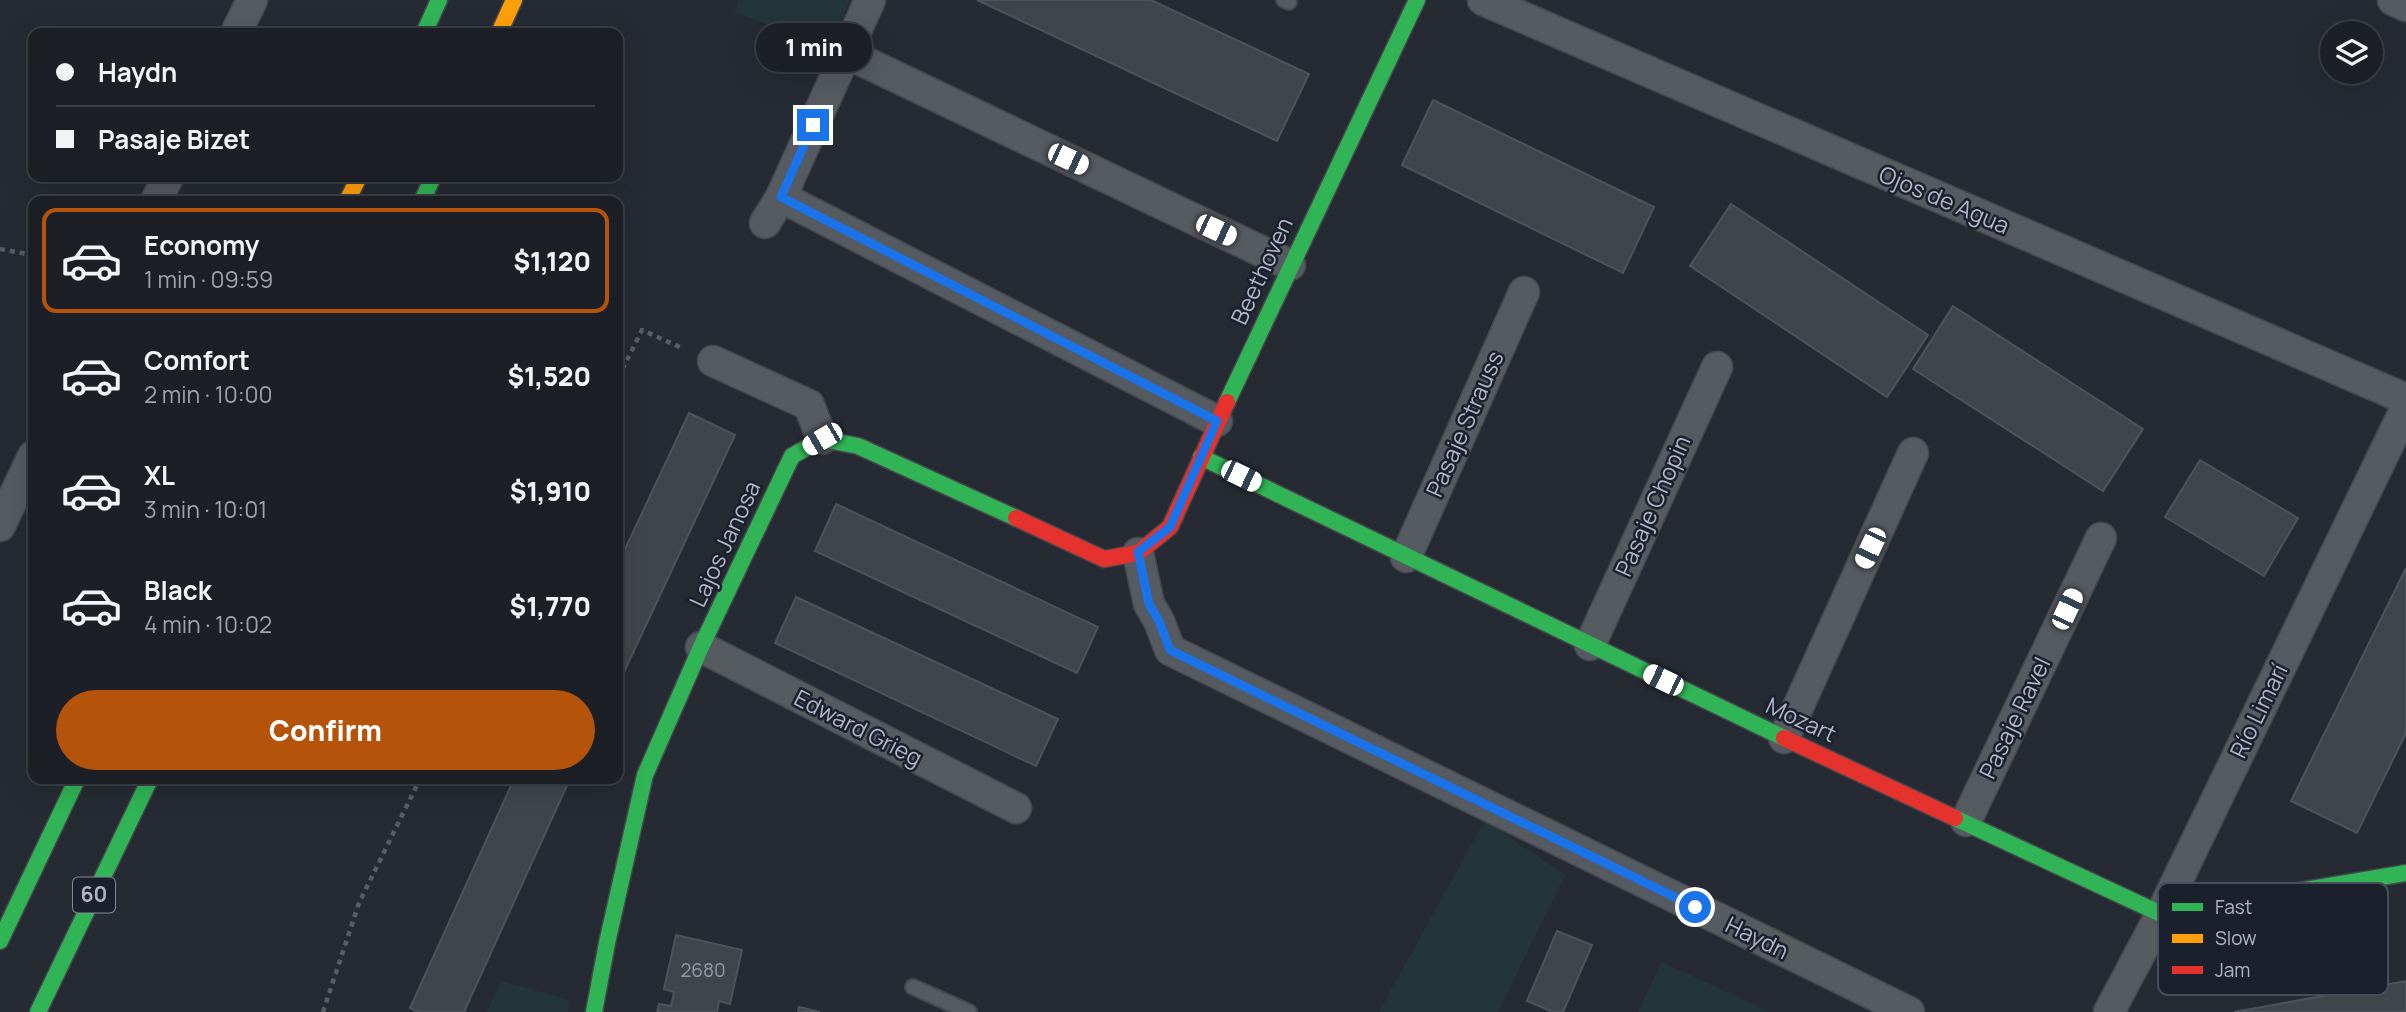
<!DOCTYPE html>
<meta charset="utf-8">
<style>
:root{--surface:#1c2026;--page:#25282e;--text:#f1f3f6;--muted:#a0a3a7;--line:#3a3e43;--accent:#b45309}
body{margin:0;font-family:Manrope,sans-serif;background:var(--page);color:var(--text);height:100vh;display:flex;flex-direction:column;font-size:26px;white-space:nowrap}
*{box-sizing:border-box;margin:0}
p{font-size:23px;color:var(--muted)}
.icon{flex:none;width:38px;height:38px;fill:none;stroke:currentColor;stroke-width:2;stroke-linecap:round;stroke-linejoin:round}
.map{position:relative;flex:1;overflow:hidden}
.panel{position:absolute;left:28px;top:196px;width:595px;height:588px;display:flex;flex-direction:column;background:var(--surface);border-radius:14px;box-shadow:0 7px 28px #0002,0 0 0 2px var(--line)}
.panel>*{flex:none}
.banner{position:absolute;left:28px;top:28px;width:595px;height:154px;border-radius:14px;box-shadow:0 7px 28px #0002,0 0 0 2px var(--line);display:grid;align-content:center;height:154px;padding:0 28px;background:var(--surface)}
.controls{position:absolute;left:2320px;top:21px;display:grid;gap:14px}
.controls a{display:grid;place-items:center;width:63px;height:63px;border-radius:50%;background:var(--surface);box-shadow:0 7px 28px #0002,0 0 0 2px var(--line);font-size:35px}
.end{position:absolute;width:32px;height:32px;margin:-16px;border:9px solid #1a73e8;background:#fff;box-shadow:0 0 0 4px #fff}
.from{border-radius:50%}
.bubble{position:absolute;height:49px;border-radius:24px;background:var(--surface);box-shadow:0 7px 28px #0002,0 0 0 2px var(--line);font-size:23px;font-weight:800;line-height:49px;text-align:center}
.car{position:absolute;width:21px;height:42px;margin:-21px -10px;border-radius:9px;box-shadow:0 0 5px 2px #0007;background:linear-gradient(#fff 24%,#345 0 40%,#fff 0 76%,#345 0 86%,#fff 0)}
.banner b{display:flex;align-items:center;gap:24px;height:66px;font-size:26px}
.banner b+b{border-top:2px solid var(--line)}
.banner i{width:18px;height:18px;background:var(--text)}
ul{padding:12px 0 0;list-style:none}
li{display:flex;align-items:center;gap:21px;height:105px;margin:0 14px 10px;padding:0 14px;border:4px solid transparent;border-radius:14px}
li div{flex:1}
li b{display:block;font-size:26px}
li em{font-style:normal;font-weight:800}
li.current{border-color:var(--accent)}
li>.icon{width:63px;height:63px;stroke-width:1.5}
.cta{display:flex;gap:14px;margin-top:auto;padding:14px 28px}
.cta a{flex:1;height:80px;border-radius:42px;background:var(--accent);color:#fff;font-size:28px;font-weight:800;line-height:80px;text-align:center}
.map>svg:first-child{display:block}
</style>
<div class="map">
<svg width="2406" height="1012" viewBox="0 0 2406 1012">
<rect width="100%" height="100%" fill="#262b33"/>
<!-- green -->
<g fill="#243539">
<polygon points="739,0 850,0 828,49 734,12"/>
<polygon points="1485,820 1565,875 1498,1012 1379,1012"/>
<polygon points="1662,962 1770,1012 1638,1012"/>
<polygon points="501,981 570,1000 568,1012 487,1012"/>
</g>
<!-- building -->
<g fill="#40454c" stroke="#4e535b" stroke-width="2">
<polygon points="977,0 1151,0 1309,74 1277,141"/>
<polygon points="1433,100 1654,207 1623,273 1402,165"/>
<polygon points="1731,204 1928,335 1887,397 1690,266"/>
<polygon points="1953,306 2143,429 2103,491 1913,369"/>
<polygon points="689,413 735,435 618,685 618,564"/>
<polygon points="2200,460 2298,518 2264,576 2165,517"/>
<polygon points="836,504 1098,627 1077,673 815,551"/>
<polygon points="2406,568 2406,733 2357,833 2291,801"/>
<polygon points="796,597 1058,719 1036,766 775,643"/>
<polygon points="514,779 570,779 464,1012 418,1012 410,1008"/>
<polygon points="1557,931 1592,945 1563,1012 1553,1012 1527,1001"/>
<polygon points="676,935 742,950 730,1004 719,1001 717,1012 657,1012 659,1004 671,1006 674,992 664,989"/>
<polygon points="2406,981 2406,1012 2234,1012"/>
<polygon points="799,1007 820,1012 798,1012"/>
</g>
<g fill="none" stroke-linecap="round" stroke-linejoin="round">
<defs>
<g id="lane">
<polyline points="1284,0 1289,2"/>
<polyline points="913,987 969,1012"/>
</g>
<g id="street">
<polyline points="1483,0 2406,399"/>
<polyline points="2393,0 2406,6"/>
<polyline points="236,33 252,0"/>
<polyline points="846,53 1290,265"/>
<polyline points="781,197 1217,421"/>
<polyline points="156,201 168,177"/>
<polyline points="765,223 781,197 870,0"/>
<polyline points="713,361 809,405 822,439"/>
<polyline points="0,526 33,456"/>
<polyline points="1138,553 1149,604 1159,621 1170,650 1909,1012"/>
<polyline points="1406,557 1524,292"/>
<polyline points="1590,645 1717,367"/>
<polyline points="701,647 1016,808"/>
<polyline points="1784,738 1913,453"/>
<polyline points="1966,821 2101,538"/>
<polyline points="2109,1012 2161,914 2406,408"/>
</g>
<g id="fast">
<polyline points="424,33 439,0"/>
<polyline points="422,201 433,177"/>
<polyline points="1227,402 1417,0"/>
<polyline points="1201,457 1784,738"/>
<polyline points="1955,818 2161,914 2406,873"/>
<polyline points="0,941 77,779"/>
<polyline points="38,1012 150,779"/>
<polyline points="594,1012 607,943 645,775 701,647 792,456 822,439 858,446 1016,518"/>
</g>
<g id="slow">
<polyline points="499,33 514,0"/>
<polyline points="347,201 359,177"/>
</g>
<g id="jam">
<polyline points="1016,518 1104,559 1138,553 1170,527 1227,402"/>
<polyline points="1784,738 1955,818"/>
</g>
</defs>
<!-- lane casing -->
<use href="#lane" stroke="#44474e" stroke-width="18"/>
<!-- street casing -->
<use href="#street" stroke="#44474e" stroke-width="33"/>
<!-- fast casing -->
<use href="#fast" stroke="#44474e" stroke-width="19"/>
<!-- slow casing -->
<use href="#slow" stroke="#44474e" stroke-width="19"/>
<!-- jam casing -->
<use href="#jam" stroke="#44474e" stroke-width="19"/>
<!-- path -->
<g stroke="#595e65" stroke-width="4.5" stroke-dasharray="5 5" stroke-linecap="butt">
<polyline points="0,249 27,254 33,253"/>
<polyline points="618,378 642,330 684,349"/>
<polyline points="323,1012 359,903 420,779"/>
</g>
<!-- lane -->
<use href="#lane" stroke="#565a61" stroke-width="14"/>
<!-- street -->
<use href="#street" stroke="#565a61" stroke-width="30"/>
<!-- fast -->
<use href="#fast" stroke="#30b455" stroke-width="16"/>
<!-- slow -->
<use href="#slow" stroke="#ff9f0a" stroke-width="16"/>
<!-- jam -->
<use href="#jam" stroke="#e5322d" stroke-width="16"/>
</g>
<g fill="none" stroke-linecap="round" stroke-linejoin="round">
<!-- route -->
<polyline stroke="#1a73e8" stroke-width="9" points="813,125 781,197 1217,421 1170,527 1138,552 1149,604 1159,621 1170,650 1695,907"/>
</g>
<g text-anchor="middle" stroke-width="5" stroke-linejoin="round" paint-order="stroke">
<!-- number labels -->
<g font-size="19" fill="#949aa7">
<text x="703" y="977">2680</text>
</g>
<!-- shield labels -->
<rect fill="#1a212d" stroke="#838997" stroke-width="2" x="73" y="877.5" width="42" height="35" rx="5"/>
<g font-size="21" font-weight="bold" fill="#b0b6c5">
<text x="94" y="902">60</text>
</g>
<!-- street labels -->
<g font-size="23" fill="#b0b6c5" stroke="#1a212d">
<text transform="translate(1944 200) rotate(23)" y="8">Ojos de Agua</text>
<text transform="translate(1262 271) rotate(-65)" y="8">Beethoven</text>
<text transform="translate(1465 424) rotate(-66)" y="8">Pasaje Strauss</text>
<text transform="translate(1653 506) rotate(-66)" y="8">Pasaje Chopin</text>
<text transform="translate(725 544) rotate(-65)" y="8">Lajos Janosa</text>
<text transform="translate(2259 711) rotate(-64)" y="8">Río Limarí</text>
<text transform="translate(2015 718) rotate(-64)" y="8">Pasaje Ravel</text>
<text transform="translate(1801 720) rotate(25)" y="8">Mozart</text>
<text transform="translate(858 728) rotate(27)" y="8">Edward Grieg</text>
<text transform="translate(1757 938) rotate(26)" y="8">Haydn</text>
</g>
</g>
<!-- legend -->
<rect x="2158" y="883" width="230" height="112" rx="10" fill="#1a212d" stroke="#474e5b" stroke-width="2"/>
<rect x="2172" y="903" width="31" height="8" fill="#30b455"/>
<rect x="2172" y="934" width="31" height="9" fill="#ff9f0a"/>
<rect x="2172" y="966" width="31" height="8" fill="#e5322d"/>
<g font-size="19" fill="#b0b6c5">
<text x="2215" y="914">Fast</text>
<text x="2215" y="945">Slow</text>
<text x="2215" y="977">Jam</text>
</g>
</svg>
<div class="controls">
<a><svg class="icon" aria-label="layers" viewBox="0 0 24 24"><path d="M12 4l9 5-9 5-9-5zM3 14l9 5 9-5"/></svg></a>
</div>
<i class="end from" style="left:1695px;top:907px"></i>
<i class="end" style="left:813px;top:125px"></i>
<div class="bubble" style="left:756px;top:23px;width:116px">1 min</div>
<i class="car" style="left:1068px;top:159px;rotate:115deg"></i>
<i class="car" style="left:1216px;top:230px;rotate:115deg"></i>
<i class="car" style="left:822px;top:439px;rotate:240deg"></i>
<i class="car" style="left:1241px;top:476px;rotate:116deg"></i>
<i class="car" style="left:1870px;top:548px;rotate:205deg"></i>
<i class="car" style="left:2067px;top:609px;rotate:25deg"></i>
<i class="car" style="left:1663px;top:680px;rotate:296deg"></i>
<div class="banner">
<b><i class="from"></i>Haydn</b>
<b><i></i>Pasaje Bizet</b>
</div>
<section class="panel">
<ul>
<li class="current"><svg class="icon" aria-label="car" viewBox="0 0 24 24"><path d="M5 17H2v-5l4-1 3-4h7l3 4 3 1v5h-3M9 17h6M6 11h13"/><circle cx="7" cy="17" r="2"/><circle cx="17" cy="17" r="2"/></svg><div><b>Economy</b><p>1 min · 09:59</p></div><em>$1,120</em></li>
<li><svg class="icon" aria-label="car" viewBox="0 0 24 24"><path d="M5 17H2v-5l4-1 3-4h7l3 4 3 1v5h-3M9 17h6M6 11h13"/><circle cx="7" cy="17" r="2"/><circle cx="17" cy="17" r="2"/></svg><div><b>Comfort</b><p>2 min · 10:00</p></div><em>$1,520</em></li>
<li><svg class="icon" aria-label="car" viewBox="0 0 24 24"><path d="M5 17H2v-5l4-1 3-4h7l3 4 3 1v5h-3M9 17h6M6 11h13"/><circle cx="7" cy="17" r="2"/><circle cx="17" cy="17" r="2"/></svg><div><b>XL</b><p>3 min · 10:01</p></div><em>$1,910</em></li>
<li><svg class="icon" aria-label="car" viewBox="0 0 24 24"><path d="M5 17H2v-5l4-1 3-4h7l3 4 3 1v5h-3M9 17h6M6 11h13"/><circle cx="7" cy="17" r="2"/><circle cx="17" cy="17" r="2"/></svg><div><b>Black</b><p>4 min · 10:02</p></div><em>$1,770</em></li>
</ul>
<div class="cta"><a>Confirm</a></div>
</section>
</div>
